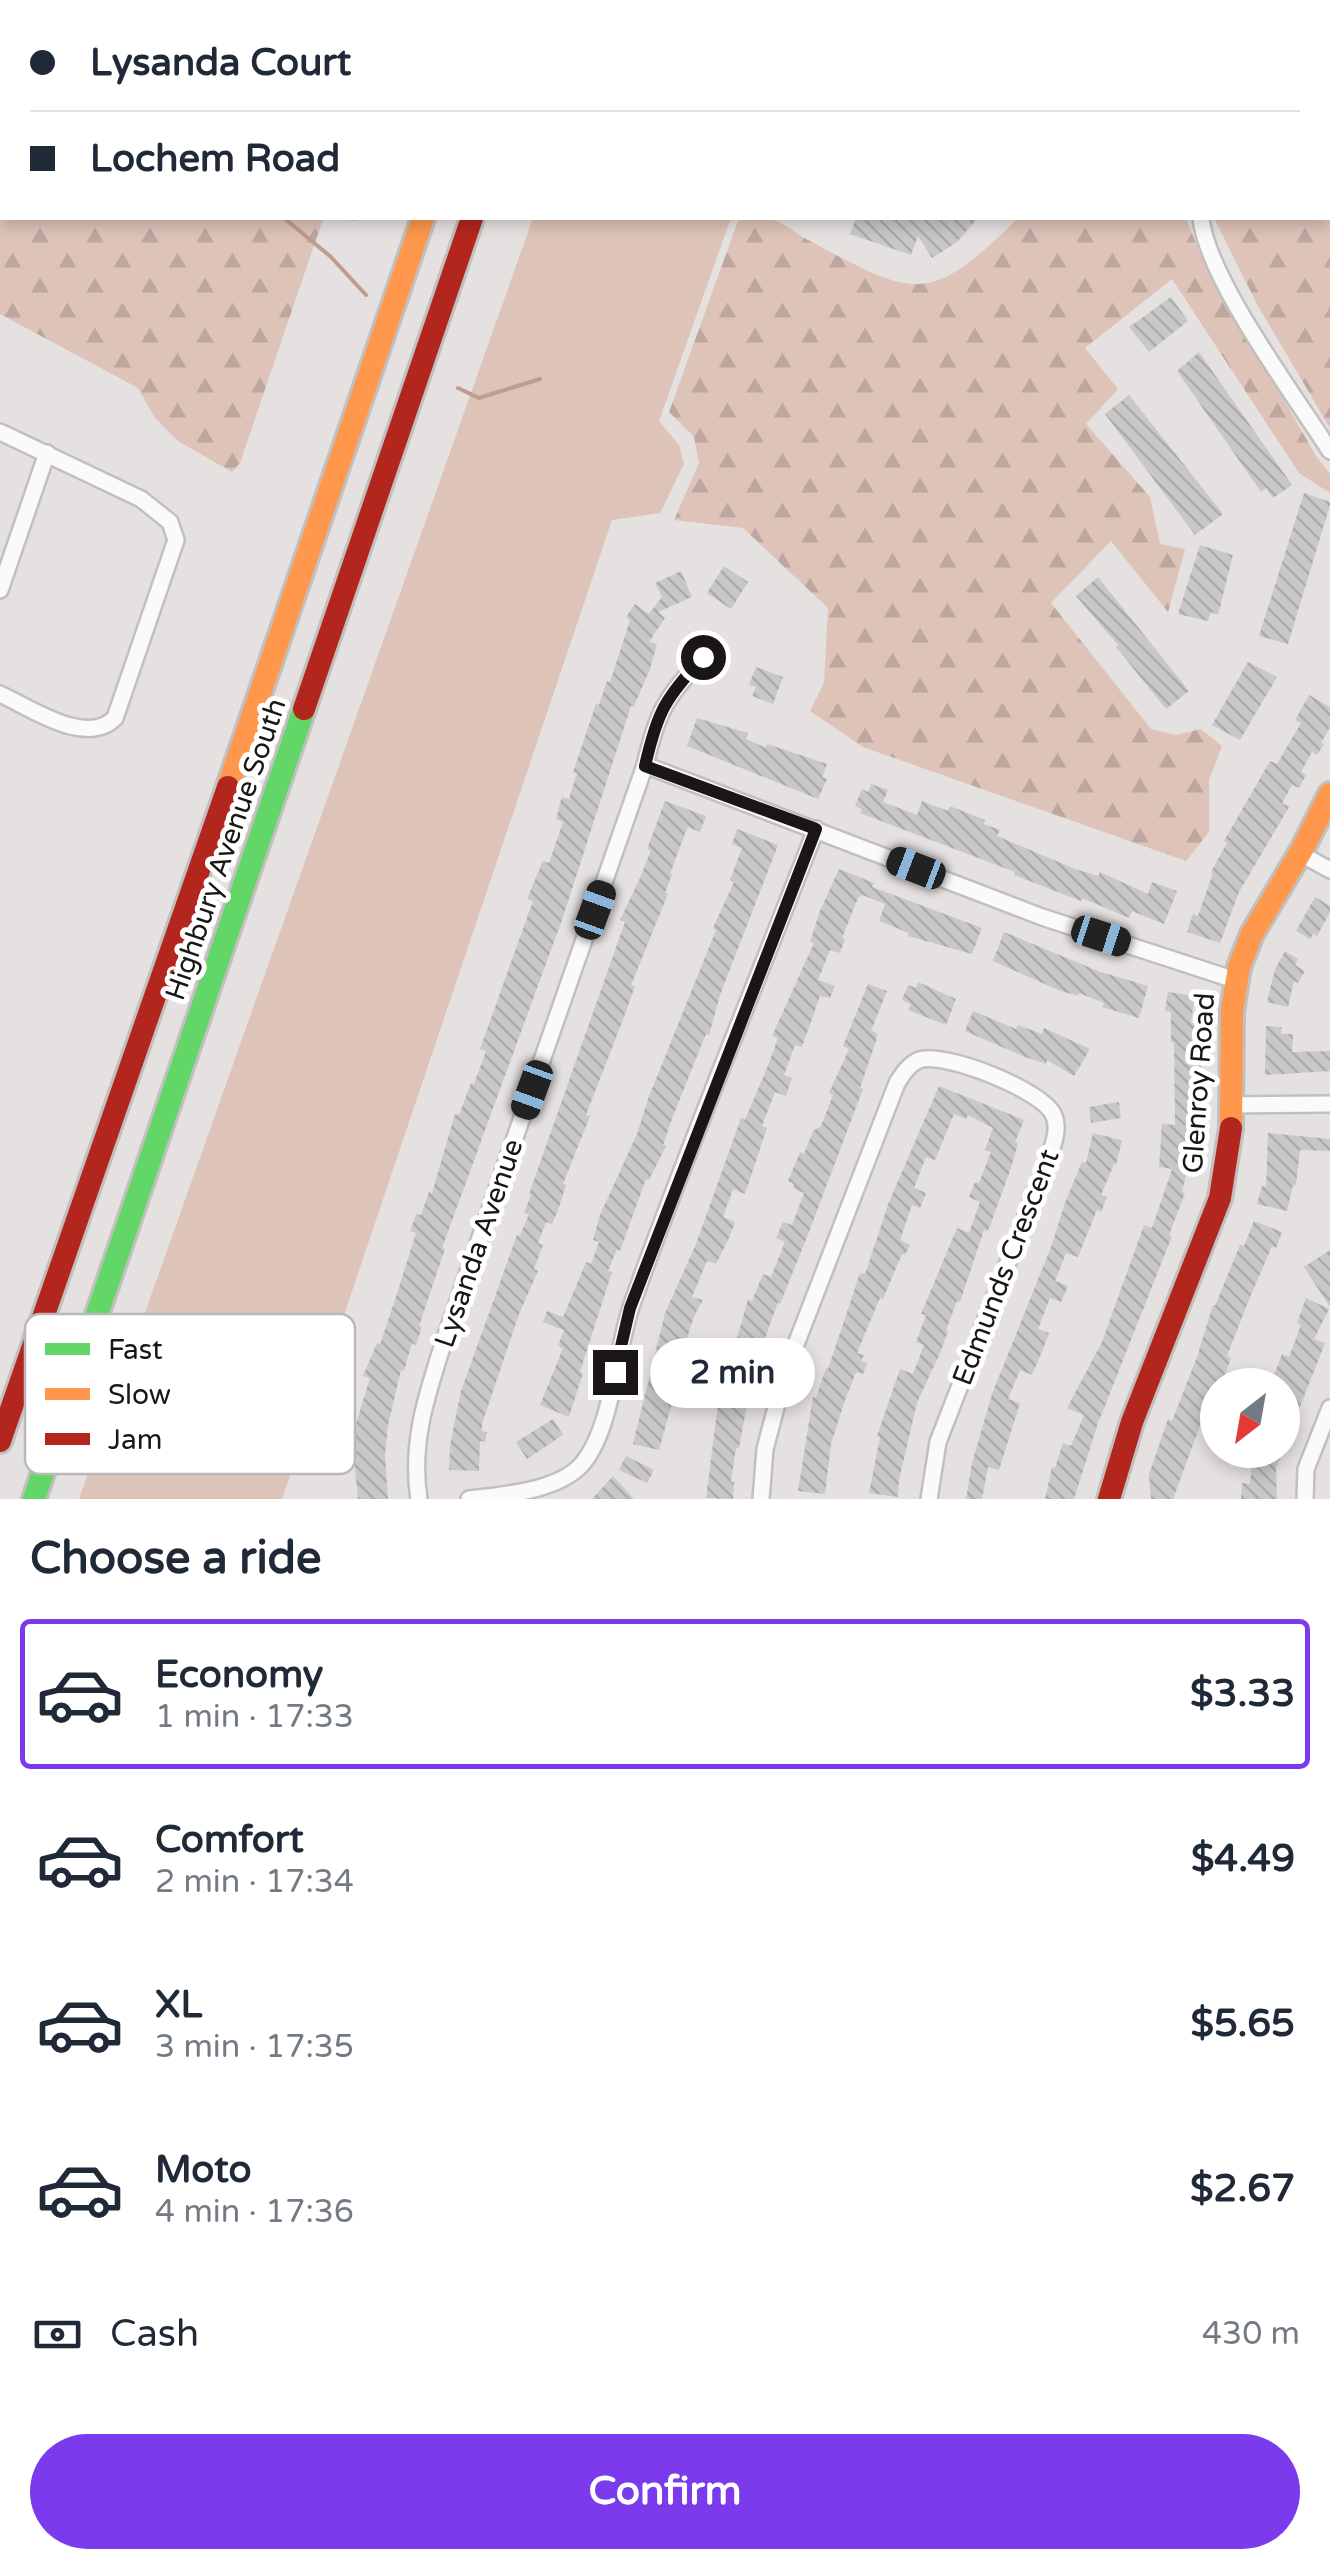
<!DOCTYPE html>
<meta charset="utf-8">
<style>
:root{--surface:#fff;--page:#f2f2f3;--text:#1f2937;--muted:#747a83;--line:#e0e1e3;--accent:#7c3aed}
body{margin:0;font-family:"Varela Round",sans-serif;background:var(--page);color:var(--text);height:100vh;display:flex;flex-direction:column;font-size:38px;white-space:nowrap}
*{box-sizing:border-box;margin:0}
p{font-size:32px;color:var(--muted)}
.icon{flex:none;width:55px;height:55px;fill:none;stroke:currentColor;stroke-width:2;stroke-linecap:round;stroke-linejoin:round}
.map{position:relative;height:1499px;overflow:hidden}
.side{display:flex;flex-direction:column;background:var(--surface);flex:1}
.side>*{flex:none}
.guide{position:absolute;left:0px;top:0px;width:1330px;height:220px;box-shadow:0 5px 15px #0003;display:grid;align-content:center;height:220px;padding:0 30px;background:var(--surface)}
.needle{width:65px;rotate:211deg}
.buttons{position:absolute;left:1200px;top:1368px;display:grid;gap:20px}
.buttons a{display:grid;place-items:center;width:100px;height:100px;border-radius:50%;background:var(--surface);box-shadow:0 5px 15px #0003;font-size:50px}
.end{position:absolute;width:45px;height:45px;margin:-22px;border:12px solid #191615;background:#fff;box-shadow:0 0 0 5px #fff}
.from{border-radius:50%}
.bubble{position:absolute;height:70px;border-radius:35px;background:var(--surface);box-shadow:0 5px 15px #0003;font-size:32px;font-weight:700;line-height:70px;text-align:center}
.car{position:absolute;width:30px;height:60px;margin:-30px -15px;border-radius:12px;box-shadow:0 0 8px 2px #0007;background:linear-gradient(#222 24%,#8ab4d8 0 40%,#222 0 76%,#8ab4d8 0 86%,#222 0)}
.guide b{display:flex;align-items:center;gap:35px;height:95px;font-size:38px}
.guide b+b{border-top:2px solid var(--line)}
.guide i{width:25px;height:25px;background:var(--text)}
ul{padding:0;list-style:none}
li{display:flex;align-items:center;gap:30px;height:150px;margin:0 20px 15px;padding:0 10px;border:5px solid transparent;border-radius:10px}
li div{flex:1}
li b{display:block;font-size:38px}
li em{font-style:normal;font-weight:700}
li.current{border-color:var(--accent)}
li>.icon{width:90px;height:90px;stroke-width:1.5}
h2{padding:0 30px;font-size:45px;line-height:120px}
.pay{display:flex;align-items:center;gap:25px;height:110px;padding:0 30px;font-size:38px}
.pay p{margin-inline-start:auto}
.primary-button{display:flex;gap:20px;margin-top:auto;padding:20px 30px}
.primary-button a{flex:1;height:115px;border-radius:60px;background:var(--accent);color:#fff;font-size:40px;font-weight:700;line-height:115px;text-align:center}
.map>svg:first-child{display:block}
</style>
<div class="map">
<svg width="1330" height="1499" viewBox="0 0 1330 1499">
<defs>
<pattern id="forest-firs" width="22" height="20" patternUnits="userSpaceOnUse" patternTransform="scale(2.5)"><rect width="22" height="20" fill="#dec3b9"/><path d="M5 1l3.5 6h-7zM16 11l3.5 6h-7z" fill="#bea79e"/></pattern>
<pattern id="building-back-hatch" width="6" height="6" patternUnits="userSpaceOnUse" patternTransform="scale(2.5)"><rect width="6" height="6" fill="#c8c8c7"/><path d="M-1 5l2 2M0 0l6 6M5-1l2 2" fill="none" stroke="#ababaa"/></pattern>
</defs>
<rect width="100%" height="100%" fill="#e5e1e0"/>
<!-- green -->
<polygon fill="#dec3b9" points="533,218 731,218 659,421 679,445 684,464 660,513 612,520 282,1499 79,1499"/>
<!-- forest -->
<g fill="url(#forest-firs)">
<polygon points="0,0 444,0 2,2 2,218 359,218 357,221 323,219 240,463 232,472 178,441 155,418 138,388 0,314"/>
<polygon points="1330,136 1330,428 1258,306 1214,218 1328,218"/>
<path d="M 739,218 C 748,218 762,215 770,218 C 783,222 798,235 810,241 C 916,298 929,306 1018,218 L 1186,218 L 1200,253 L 1316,456 L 1330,474 L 1330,493 L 1299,473 L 1172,279 L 1085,348 L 1118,389 L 1086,424 L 1150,497 L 1160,544 L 1185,549 L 1168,612 L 1111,541 L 1051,603 L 1151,729 L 1175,735 L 1201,729 L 1222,746 L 1209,780 L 1209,832 L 1186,861 L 863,747 L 810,711 L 824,683 L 828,608 L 743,528 L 674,520 L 699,463 L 694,437 L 669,412 Z"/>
</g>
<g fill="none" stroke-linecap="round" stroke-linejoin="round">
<!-- stream -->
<g stroke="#bf9c8e" stroke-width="4">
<polyline points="127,0 127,2"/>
<polyline points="284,218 331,257 366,295"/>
<polyline points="458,388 479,398 540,379"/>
</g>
</g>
<!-- building -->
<g fill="url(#building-back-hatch)">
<polygon points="856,218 978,218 957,242 932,258 918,236 911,255 850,234"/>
<polygon points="1171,297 1188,321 1149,352 1129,327"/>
<polygon points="1199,352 1292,485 1273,498 1266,488 1261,492 1177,371"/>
<polygon points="1129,395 1223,514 1195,535 1105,414"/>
<polygon points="1304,493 1330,502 1330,505 1288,644 1259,636"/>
<polygon points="1200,545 1233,555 1218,615 1211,612 1208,621 1178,614"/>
<polygon points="724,566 748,582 731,609 707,593"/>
<polygon points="681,571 692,597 658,612 665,618 649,642 657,644 650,669 634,706 631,706 563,917 442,1248 445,1249 419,1326 422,1327 416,1345 412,1343 404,1371 401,1370 388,1425 385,1454 388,1499 358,1499 353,1451 356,1424 370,1378 363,1376 377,1343 380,1344 393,1306 416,1233 410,1231 416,1214 421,1215 429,1192 432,1193 455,1114 459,1115 471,1083 474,1084 486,1051 480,1049 533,901 527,899 543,861 549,863 563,822 556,819 559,807 562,797 569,799 577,773 573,772 596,704 599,705 607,681 610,682 630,620 626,617 635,604 649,614 662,597 655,583"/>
<polygon points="1098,577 1189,691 1166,709 1116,647 1118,645 1076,596"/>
<polygon points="1248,662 1277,677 1240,740 1212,725"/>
<polygon points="756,667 783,677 773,704 752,696 756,687 749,685"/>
<polygon points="1309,695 1330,707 1330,727 1321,743 1324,744 1317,755 1312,752 1301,772 1306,775 1299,788 1292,785 1282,803 1289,807 1239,892 1220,943 1187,932 1193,914 1198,916 1213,873 1211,872 1227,843 1224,841 1270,761 1277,764 1301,723 1295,720"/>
<polygon points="697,718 748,733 746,739 766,748 767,744 827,764 822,777 827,779 818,799 687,746"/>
<polygon points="871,784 888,790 883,802 917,815 922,801 948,811 950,806 985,820 984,824 1000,830 997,836 1075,869 1098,876 1100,872 1148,894 1152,882 1177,891 1164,924 1132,911 1129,918 1082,898 1081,901 1014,875 1015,872 860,813 862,809 855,806 862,789 868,792"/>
<polygon points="665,801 706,816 700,832 688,827 686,831 670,874 672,874 665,893 668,894 631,985 635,986 624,1017 586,1115 590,1116 563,1184 566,1185 558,1210 552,1224 546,1222 538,1243 543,1245 534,1269 538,1271 519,1314 482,1424 482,1431 487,1432 485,1442 480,1441 479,1471 449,1470 450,1445 461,1391 517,1235 520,1236 529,1214 524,1213 531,1195 529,1194 625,922 620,920 640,878 651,850 647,849"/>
<polygon points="737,829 778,845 720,995 709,1035 706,1034 673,1116 663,1145 666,1146 649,1180 646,1179 620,1251 617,1249 608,1271 612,1272 580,1372 583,1373 569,1417 540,1405 563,1348 558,1346 564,1330 543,1322 547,1311 563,1317 586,1262 591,1264 599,1242 593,1240 600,1215 637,1134 648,1099 716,930 713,928 734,882 730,880 742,848 732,844"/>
<polygon points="839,869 874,883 872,887 982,928 972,954 908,936 909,933 879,921 885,904 862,895 858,898 842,938 845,939 840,953 830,950 818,980 835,986 830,998 820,996 802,1047 795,1045 784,1075 792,1078 786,1096 775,1092 762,1126 767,1128 745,1194 733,1189 723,1217 735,1222 729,1238 716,1264 707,1261 692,1297 703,1300 694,1316 675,1377 679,1378 659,1450 633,1444 665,1313 696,1244 741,1118 745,1120 767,1068 778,1038 772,1036 814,943 810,942 820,911"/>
<polygon points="1315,897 1330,906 1330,912 1317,936 1313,934 1310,939 1296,931"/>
<polygon points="1004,932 1098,971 1148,986 1139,1018 1102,1007 1104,1003 1079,993 1078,996 1058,990 993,961"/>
<polygon points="1285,951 1298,959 1295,965 1305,971 1298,983 1294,981 1288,1007 1267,1002 1275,969"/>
<polygon points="918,982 956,999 946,1025 908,1010 911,1004 902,1000 908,985 916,988"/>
<polygon points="868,984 887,991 871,1031 877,1033 876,1041 860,1088 863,1089 809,1232 780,1304 778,1302 753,1372 739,1448 736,1448 731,1482 734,1482 733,1499 706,1498 722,1373 727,1374 748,1299 752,1301 763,1274 771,1277 785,1242 776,1238 783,1222 792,1225 804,1193 793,1188 794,1184 788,1181 800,1152 804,1154 813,1131 821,1126 833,1095 829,1093 849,1049 843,1046"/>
<polygon points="1168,992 1195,996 1191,1023 1197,1023 1197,1050 1201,1050 1201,1068 1195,1068 1191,1155 1182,1192 1185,1193 1169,1235 1172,1236 1097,1426 1074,1499 1045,1499 1052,1467 1055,1468 1063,1443 1071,1446 1084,1415 1067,1408 1102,1342 1144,1225 1152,1228 1172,1169 1159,1167 1162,1124 1175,1125 1174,1042 1171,1042 1171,1012 1165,1011"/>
<polygon points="973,1011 1016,1029 1018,1025 1042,1034 1044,1028 1090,1049 1074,1076 1047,1060 1046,1064 1025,1057 965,1031"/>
<polygon points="1266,1026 1282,1027 1281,1034 1293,1034 1292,1052 1330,1051 1330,1071 1265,1075"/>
<polygon points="939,1086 1024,1120 1015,1142 1018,1143 1011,1168 988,1231 984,1230 960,1302 957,1301 946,1330 948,1331 941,1351 917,1403 899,1480 898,1497 869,1493 880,1437 877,1436 900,1369 913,1374 924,1345 916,1342 926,1315 921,1314 957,1228 969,1233 980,1202 969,1197 975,1182 979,1183 991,1152 985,1150 993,1128 968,1115 966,1119 954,1114 935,1160 926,1157 914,1188 926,1193 920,1208 912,1205 900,1240 910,1245 905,1255 902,1254 883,1299 880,1298 857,1353 864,1355 861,1361 867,1363 863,1374 856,1372 844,1403 831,1444 825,1494 798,1491 813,1397 816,1398 826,1368 828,1369 860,1273 865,1274 889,1202"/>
<polygon points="1119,1102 1121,1118 1091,1123 1089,1107"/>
<polygon points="1093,1133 1122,1140 1116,1165 1114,1164 1101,1195 1107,1197 1101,1212 1097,1210 1078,1257 1066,1253 1055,1281 1068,1286 1061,1302 1050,1298 1038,1329 1049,1333 1043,1349 1032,1375 1020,1370 1008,1399 1020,1403 999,1470 988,1467 982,1499 966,1499 972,1463 992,1394 1051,1247 1066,1200 1082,1162 1086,1163"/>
<polygon points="1268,1133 1330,1139 1330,1151 1300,1150 1296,1185 1293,1185 1287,1211 1257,1204 1262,1186 1266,1187"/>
<polygon points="1254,1221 1282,1232 1276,1248 1272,1246 1246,1307 1227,1356 1231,1358 1221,1384 1218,1385 1206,1421 1202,1420 1173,1499 1151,1499 1149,1474 1168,1419 1172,1421 1197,1357 1213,1305 1215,1306 1240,1245 1244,1246"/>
<polygon points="1330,1250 1330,1307 1304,1267"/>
<polygon points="1306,1298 1329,1309 1314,1339 1325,1343 1276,1468 1277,1499 1241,1499 1242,1483 1250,1484 1253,1450 1282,1450 1282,1385 1270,1385 1282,1354 1289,1357 1301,1325 1297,1323"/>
<polygon points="553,1419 563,1435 527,1459 516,1442"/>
<polygon points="626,1456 654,1470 647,1483 619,1470"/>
<polygon points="613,1476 634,1499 592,1499"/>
</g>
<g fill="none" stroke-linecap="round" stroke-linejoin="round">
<defs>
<g id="street">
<polyline points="892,2 893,0"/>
<polyline points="1198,2 1198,0"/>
<path d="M 1201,218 C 1207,278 1295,396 1330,451"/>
<path d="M 0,432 L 141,499 L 170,522 L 176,540 L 115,718 C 86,747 31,708 0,694"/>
<polyline points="0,590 47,453"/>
<polyline points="645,765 1042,917 1235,980"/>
<polyline points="1301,854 1330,870"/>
<polyline points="1231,1105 1330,1104"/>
<path d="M 419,1499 C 410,1443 427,1394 444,1341 L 645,765 C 658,709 665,700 703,657"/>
<path d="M 469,1499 C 503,1495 560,1491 583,1463 C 613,1426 616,1349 632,1304 C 689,1144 755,987 816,829"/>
<path d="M 761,1499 L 765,1449 L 786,1370 L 897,1083 C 903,1074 908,1065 919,1060 C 944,1051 1045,1091 1054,1116 C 1060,1130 1052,1148 1047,1162 L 938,1442 L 929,1499"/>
<polyline points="1305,1499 1306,1469 1330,1408"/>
</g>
<polyline id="fast" points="34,1499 304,709"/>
<g id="slow">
<polyline points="494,2 495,0"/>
<polyline points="228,787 423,218"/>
<polyline points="1231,1128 1232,1011 1239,967 1252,934 1303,848 1330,794"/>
</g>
<g id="jam">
<polyline points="545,2 546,0"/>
<polyline points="304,709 472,218"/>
<polyline points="0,1441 228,787"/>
<polyline points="1109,1499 1132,1422 1220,1198 1231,1128"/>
</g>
</defs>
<!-- street casing -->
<use href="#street" stroke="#c2bfbf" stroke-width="20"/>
<!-- fast casing -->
<use href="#fast" stroke="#c2bfbf" stroke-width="28"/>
<!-- slow casing -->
<use href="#slow" stroke="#c2bfbf" stroke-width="28"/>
<!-- jam casing -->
<use href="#jam" stroke="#c2bfbf" stroke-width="28"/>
<!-- street -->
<use href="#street" stroke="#fbfafa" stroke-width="15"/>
<!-- fast -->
<use href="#fast" stroke="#63d668" stroke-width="22"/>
<!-- slow -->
<use href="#slow" stroke="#ff974d" stroke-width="22"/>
<!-- jam -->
<use href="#jam" stroke="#b3261e" stroke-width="22"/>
</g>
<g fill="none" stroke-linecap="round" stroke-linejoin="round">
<!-- route -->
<path stroke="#191615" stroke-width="12" d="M 615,1372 L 630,1308 L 816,829 L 645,766 C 658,709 665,700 703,657"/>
</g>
<g text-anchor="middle" stroke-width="10" stroke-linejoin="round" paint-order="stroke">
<!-- street labels -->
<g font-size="28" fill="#191615" stroke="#fff">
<text transform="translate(225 849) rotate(-71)" y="10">Highbury Avenue South</text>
<text transform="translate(1198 1083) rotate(-86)" y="10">Glenroy Road</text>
<text transform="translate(478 1243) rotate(-71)" y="10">Lysanda Avenue</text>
<text transform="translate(1005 1267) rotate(-69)" y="10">Edmunds Crescent</text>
</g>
</g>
<!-- legend -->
<rect x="25" y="1314" width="330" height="160" rx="15" fill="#fff" stroke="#bab9b9" stroke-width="2.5"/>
<rect x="45" y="1343" width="45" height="12" fill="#63d668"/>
<rect x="45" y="1388" width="45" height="12" fill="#ff974d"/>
<rect x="45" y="1433" width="45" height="12" fill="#b3261e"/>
<g font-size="28" fill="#191615">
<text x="108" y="1359">Fast</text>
<text x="108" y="1404">Slow</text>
<text x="108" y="1449">Jam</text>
</g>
</svg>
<div class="buttons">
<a><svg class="needle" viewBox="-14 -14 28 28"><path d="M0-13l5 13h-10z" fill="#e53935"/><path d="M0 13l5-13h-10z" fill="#747a83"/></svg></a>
</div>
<i class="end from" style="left:703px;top:657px"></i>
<i class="end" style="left:615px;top:1372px"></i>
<div class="bubble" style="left:650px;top:1338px;width:165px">2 min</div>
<i class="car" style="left:916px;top:868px;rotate:291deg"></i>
<i class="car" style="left:595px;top:910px;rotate:20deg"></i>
<i class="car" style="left:1101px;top:936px;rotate:108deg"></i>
<i class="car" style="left:532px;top:1090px;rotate:200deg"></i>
<div class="guide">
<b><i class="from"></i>Lysanda Court</b>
<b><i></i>Lochem Road</b>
</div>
</div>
<section class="side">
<h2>Choose a ride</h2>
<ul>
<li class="current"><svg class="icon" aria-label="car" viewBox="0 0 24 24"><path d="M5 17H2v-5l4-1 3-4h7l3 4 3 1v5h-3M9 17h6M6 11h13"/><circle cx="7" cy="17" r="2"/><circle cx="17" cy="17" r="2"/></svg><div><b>Economy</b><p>1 min · 17:33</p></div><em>$3.33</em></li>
<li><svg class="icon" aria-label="car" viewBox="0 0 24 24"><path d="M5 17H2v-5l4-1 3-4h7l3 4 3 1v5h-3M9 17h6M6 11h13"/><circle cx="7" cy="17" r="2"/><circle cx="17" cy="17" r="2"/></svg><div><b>Comfort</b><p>2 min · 17:34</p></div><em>$4.49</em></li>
<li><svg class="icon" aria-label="car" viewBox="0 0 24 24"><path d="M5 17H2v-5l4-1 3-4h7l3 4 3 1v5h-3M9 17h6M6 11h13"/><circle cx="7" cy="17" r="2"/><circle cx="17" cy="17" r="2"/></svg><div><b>XL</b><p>3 min · 17:35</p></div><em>$5.65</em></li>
<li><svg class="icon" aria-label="car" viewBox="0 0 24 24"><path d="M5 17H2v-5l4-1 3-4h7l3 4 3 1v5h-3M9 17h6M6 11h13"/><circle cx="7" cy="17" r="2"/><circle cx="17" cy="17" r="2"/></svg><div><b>Moto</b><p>4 min · 17:36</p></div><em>$2.67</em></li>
</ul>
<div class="pay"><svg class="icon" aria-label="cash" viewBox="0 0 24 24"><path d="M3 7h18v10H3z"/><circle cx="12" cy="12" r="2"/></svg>Cash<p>430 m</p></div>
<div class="primary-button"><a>Confirm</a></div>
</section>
